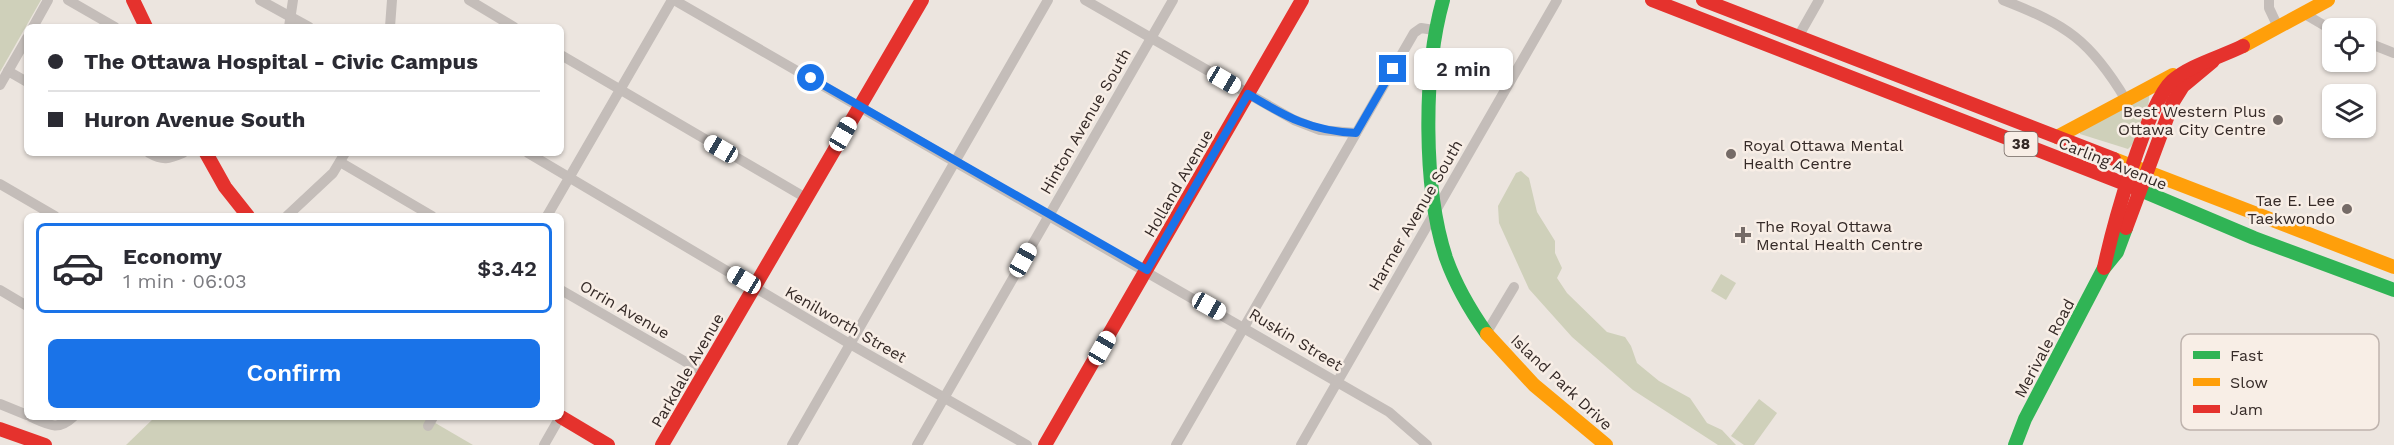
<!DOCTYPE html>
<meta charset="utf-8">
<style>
:root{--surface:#fff;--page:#f2f2f3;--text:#2b2b33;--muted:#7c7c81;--line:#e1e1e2;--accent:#1a73e8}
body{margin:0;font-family:"Work Sans",sans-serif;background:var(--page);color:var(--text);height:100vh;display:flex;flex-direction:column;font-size:22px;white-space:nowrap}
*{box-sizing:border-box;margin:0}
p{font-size:20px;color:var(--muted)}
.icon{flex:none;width:33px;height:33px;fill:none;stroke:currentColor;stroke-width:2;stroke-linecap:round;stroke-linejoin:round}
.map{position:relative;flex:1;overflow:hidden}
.details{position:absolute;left:24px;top:213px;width:540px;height:207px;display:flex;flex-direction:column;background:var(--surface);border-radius:9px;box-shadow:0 2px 4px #0004}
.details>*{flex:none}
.guide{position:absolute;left:24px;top:24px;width:540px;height:132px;border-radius:9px;box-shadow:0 2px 4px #0004;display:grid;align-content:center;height:132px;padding:0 24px;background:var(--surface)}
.fabs{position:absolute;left:2322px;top:18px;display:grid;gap:12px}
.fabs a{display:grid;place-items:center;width:54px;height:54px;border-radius:9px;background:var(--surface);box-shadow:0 2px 4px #0004;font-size:30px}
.end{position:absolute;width:27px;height:27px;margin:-14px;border:8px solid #1a73e8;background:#fff;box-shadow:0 0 0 3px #fff}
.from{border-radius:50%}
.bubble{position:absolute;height:42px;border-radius:9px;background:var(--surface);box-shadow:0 2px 4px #0004;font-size:20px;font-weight:600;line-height:42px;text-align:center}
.car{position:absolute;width:18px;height:36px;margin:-18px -9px;border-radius:8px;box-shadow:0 0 4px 2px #0007;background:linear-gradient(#fff 24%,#345 0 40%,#fff 0 76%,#345 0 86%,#fff 0)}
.guide b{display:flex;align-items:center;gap:21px;height:57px;font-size:22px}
.guide b+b{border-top:2px solid var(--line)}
.guide i{width:15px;height:15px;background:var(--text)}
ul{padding:10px 0 0;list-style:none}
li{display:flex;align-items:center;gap:18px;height:90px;margin:0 12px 9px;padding:0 12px;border:3px solid transparent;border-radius:9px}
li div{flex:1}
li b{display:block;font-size:22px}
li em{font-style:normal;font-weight:600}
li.selected{border-color:var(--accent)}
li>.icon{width:54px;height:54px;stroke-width:1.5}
.button{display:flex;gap:12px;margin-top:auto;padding:12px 24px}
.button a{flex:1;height:69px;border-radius:9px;background:var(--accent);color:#fff;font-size:24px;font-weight:600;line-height:69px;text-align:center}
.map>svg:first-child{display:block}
</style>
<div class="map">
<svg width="2394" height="445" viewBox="0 0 2394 445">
<rect width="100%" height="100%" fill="#ece5df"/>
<!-- green -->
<g fill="#cfd0ba">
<polygon points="0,0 41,0 0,72"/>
<path d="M 2149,94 C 2150,108 2139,140 2128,149 L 2080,134 L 2080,132 Z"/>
<polygon points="1521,171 1529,178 1537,212 1555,241 1555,253 1562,268 1557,278 1567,293 1607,332 1625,337 1631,346 1637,363 1659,381 1690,398 1707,423 1722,430 1736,445 1718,445 1633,390 1572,337 1529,289 1499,223 1498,206 1516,173"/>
<polygon points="1721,274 1736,283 1726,300 1711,291"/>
<polygon points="1759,399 1777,413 1754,445 1744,445 1731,436"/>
<polygon points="155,417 425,417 473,445 126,445"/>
</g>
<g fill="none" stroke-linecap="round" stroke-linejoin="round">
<!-- street -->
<g stroke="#c4bdb9" stroke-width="10">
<polyline points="68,0 115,27"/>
<polyline points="260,0 309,27"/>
<polyline points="469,0 514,27"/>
<polyline points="674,0 1389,412 1427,445"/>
<polyline points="1085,0 1294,120 1320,130 1356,133"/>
<path d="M 2003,0 C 2067,25 2090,40 2126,100"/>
<polyline points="2269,0 2269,8 2278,27"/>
<polyline points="2303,13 2332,30"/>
<polyline points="33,27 48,0"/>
<polyline points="289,27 293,0"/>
<polyline points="390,27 392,0"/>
<polyline points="1798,37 1819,0"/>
<polyline points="2366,42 2394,53"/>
<polyline points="561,55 806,198"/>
<polyline points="8,71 27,82"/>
<polyline points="0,85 27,38"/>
<path d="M 149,153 C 163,161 169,159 183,153"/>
<polyline points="528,153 850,344 1027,445"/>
<polyline points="340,162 432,216"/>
<polyline points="0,184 55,216"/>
<polyline points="287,216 333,173 345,153"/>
<polyline points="547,216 672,0"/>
<polyline points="0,290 27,306"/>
<polyline points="561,290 705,373"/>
<polyline points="1487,332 1514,287"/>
<polyline points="0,404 27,415"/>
<path d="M 31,417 C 49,425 58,431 73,417"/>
<polyline points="428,426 433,417"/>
<polyline points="544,445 560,417"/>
<polyline points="792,445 1048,0"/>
<polyline points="917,445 1173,0"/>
<polyline points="1176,445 1414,33 1421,28 1434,30"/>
<polyline points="1301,445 1557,0"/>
</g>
<!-- fast -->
<g stroke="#30b455" stroke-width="14">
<path d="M 1443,0 C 1423,71 1423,188 1446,258 C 1456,286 1470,310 1487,334"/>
<polyline points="2138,189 2254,238 2394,290"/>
<polyline points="2015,445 2025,419 2104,268 2117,252 2126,228"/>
</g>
<!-- slow -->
<g stroke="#ff9f0a" stroke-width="14">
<polyline points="2243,46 2328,0"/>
<polyline points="2057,137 2173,75"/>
<polyline points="2114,159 2394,267"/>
<polyline points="1487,334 1534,385 1606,445"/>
</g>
<!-- jam -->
<g stroke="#e5322d" stroke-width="14">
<polyline points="133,0 146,27"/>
<polyline points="1652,0 2138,189"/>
<polyline points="1703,0 2114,159"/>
<polyline points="206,153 225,187 248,216"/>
<polyline points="2126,228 2173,102 2183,86 2213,61"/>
<path d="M 2104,268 C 2112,230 2146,105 2172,81 C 2190,65 2221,57 2243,46"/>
<polyline points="561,417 608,445"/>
<polyline points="0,429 45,445"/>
<polyline points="662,445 922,0"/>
<polyline points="1045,445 1302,0"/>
</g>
</g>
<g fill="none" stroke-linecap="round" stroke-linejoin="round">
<!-- route -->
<path stroke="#1a73e8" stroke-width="8" d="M 811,78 L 1147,270 L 1248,94 C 1286,117 1311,131 1356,133 L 1393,69"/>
</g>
<!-- markers -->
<g fill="#756b67" stroke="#f8eee6" stroke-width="2">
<circle cx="2278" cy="120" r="6"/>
<circle cx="1731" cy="154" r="6"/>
<circle cx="2347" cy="209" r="6"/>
<path d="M1740 226h6v6h6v6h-6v6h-6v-6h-6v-6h6z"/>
</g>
<g text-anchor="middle" stroke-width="5" stroke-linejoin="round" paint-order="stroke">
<!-- shield labels -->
<rect fill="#f8eee6" stroke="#706560" stroke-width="1.5" x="2004.5" y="132" width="33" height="24" rx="4.5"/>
<g font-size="15" font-weight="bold" fill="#352a27">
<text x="2021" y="149">38</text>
</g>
<!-- poi labels -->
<g font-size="16" fill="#352a27" stroke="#f8eee6" text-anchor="end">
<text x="2266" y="117">Best Western Plus<tspan x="2266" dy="18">Ottawa City Centre</tspan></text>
<text x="1743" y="151" text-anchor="start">Royal Ottawa Mental<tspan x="1743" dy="18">Health Centre</tspan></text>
<text x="2335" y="206">Tae E. Lee<tspan x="2335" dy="18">Taekwondo</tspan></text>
<text x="1756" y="232" text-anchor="start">The Royal Ottawa<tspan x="1756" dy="18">Mental Health Centre</tspan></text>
</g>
<!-- street labels -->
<g font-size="16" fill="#352a27" stroke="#f8eee6">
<text transform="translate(1085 121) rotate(-60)" y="6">Hinton Avenue South</text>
<text transform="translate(2113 163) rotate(22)" y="6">Carling Avenue</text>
<text transform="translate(1178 183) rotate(-60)" y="6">Holland Avenue</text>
<text transform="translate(1415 215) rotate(-60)" y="6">Harmer Avenue South</text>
<text transform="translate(625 309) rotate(30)" y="6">Orrin Avenue</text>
<text transform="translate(846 324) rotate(30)" y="6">Kenilworth Street</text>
<text transform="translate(1296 339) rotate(31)" y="6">Ruskin Street</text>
<text transform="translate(2044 348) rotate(-62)" y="6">Merivale Road</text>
<text transform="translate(687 370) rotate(-60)" y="6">Parkdale Avenue</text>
<text transform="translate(1562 382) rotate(43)" y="6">Island Park Drive</text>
</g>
</g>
<!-- legend -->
<rect x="2181" y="334" width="198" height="96" rx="9" fill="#f8eee6" stroke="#beb3ad" stroke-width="1.5"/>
<rect x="2193" y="351" width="27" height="8" fill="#30b455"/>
<rect x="2193" y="378" width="27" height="8" fill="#ff9f0a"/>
<rect x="2193" y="405" width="27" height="8" fill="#e5322d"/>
<g font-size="16" fill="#352a27">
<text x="2230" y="361">Fast</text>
<text x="2230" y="388">Slow</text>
<text x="2230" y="415">Jam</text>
</g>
</svg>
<div class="fabs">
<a><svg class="icon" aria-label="locate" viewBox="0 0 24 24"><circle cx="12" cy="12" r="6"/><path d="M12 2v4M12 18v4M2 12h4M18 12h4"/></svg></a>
<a><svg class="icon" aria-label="layers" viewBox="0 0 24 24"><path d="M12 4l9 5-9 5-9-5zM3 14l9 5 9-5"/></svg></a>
</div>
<i class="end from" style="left:811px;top:78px"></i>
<i class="end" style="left:1393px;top:69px"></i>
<div class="bubble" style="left:1414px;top:48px;width:99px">2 min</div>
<i class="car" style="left:1224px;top:80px;rotate:120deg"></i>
<i class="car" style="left:843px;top:134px;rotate:30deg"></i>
<i class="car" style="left:721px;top:149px;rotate:300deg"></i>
<i class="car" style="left:1023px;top:260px;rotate:29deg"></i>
<i class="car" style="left:744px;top:280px;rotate:301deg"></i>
<i class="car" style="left:1209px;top:306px;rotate:119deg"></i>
<i class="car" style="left:1102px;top:348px;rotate:30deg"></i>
<div class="guide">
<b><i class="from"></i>The Ottawa Hospital - Civic Campus</b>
<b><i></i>Huron Avenue South</b>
</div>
<section class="details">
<ul>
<li class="selected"><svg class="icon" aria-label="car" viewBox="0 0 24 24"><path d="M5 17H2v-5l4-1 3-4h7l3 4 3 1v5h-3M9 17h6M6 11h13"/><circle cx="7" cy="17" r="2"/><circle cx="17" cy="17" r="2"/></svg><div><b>Economy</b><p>1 min · 06:03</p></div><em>$3.42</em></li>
</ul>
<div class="button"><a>Confirm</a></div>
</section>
</div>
